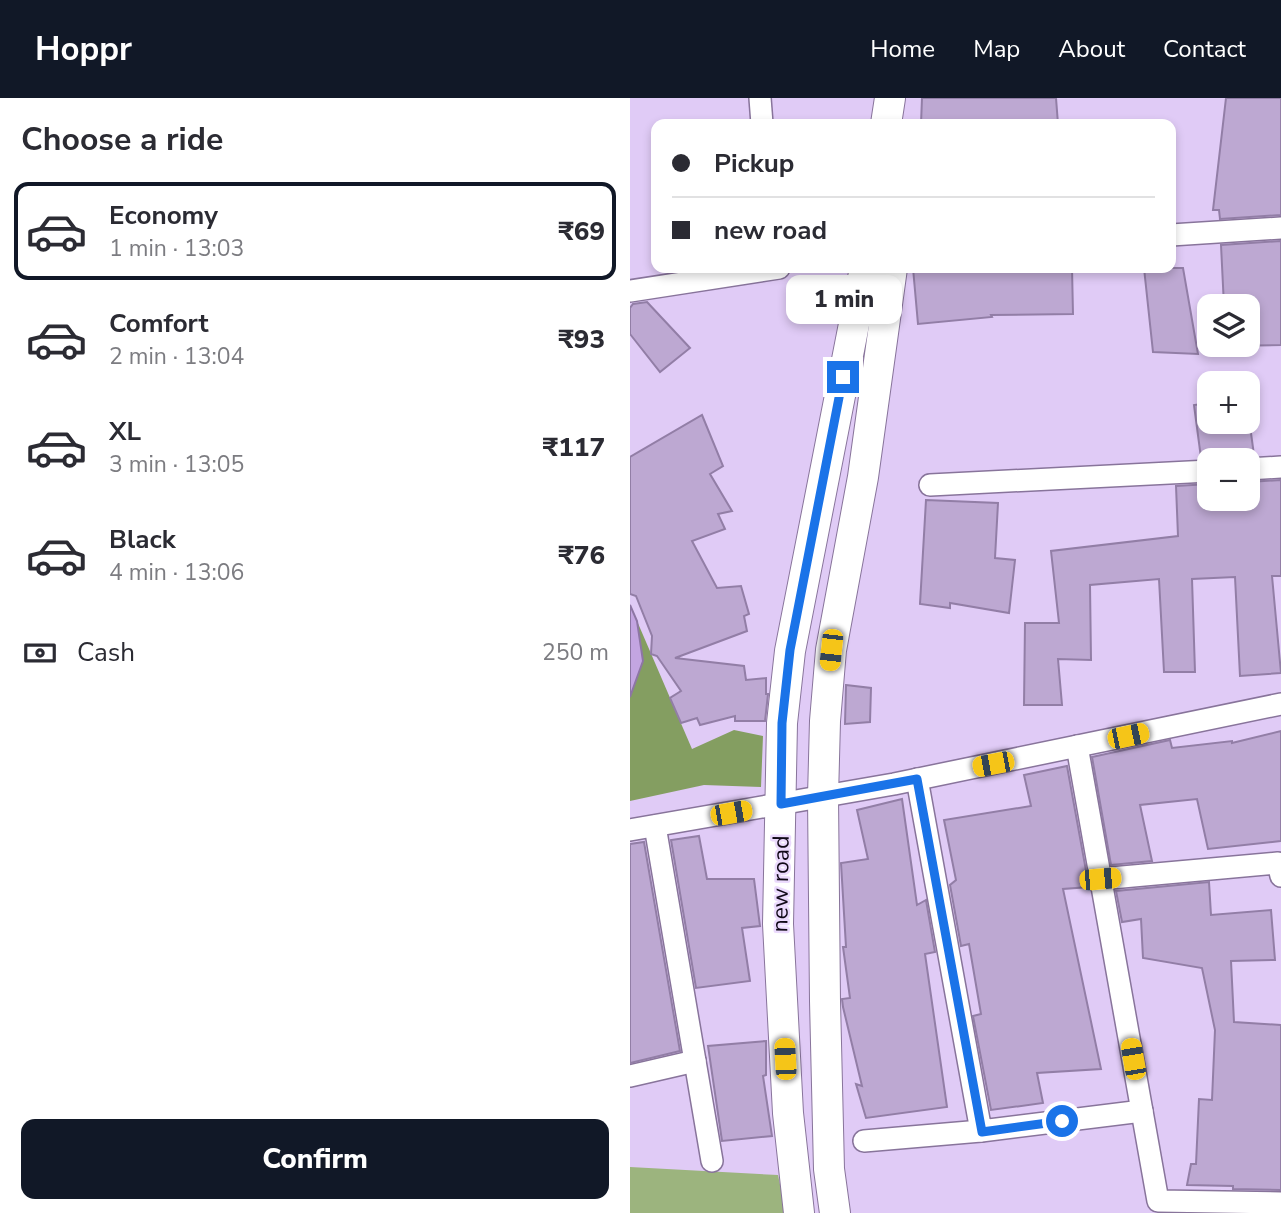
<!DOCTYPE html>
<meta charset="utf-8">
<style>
:root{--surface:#fff;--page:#f7f7f7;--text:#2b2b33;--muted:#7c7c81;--line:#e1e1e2;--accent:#111827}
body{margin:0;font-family:"Nunito Sans",sans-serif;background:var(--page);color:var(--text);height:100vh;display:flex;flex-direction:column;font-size:26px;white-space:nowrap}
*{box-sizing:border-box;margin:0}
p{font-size:23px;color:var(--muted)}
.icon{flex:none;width:38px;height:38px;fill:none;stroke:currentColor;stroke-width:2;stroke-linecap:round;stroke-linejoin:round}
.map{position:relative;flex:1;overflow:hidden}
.sheet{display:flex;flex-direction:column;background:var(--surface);width:630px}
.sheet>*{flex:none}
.banner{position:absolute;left:21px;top:21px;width:525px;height:154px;border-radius:14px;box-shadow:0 4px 10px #0003;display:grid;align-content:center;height:154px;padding:0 21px;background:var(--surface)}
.tools{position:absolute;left:567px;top:196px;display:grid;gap:14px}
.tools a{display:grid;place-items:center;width:63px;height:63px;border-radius:14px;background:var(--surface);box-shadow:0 4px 10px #0003;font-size:35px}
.end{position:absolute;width:32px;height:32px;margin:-16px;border:9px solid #1a73e8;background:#fff;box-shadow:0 0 0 4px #fff}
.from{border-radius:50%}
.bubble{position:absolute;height:49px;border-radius:14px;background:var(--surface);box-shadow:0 4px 10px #0003;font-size:23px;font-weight:800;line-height:49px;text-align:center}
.car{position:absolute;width:21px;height:42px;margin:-21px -10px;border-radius:9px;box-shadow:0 0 5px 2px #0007;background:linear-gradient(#f5c518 24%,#345 0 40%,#f5c518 0 76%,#345 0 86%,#f5c518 0)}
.banner b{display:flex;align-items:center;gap:24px;height:66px;font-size:26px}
.banner b+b{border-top:2px solid var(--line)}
.banner i{width:18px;height:18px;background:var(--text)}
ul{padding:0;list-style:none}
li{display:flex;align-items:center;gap:21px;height:98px;margin:0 14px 10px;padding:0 7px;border:4px solid transparent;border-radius:14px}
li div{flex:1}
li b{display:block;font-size:26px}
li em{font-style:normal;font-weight:800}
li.active{border-color:var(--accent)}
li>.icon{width:63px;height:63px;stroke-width:1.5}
h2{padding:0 21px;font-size:32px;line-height:84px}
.pay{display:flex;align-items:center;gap:18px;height:77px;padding:0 21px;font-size:26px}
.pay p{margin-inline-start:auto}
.cta{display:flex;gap:14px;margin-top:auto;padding:14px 21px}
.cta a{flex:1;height:80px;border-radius:14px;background:var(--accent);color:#fff;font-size:28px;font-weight:800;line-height:80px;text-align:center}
header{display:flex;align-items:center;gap:42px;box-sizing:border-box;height:98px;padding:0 35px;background:var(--accent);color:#fff}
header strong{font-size:33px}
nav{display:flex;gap:38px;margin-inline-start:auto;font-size:24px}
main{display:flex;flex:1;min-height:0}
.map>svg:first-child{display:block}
</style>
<header>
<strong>Hoppr</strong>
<nav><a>Home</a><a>Map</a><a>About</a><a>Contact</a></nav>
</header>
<main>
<section class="sheet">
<h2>Choose a ride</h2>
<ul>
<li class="active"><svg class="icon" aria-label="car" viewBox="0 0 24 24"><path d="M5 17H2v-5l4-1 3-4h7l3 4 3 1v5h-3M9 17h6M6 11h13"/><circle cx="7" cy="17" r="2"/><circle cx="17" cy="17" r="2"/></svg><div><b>Economy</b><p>1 min · 13:03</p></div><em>₹69</em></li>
<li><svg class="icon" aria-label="car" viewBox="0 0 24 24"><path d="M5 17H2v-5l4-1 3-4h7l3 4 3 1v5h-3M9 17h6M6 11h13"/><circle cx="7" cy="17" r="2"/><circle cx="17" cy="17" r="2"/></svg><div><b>Comfort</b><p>2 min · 13:04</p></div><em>₹93</em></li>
<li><svg class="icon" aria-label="car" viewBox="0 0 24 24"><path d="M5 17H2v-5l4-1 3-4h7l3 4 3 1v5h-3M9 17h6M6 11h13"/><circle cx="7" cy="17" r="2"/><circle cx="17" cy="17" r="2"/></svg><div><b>XL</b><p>3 min · 13:05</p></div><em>₹117</em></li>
<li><svg class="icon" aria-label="car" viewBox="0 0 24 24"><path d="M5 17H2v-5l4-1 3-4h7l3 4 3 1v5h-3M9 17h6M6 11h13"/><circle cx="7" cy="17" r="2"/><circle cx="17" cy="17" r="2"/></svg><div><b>Black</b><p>4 min · 13:06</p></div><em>₹76</em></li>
</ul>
<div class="pay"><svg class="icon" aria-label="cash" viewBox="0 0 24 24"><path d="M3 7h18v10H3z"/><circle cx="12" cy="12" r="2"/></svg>Cash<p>250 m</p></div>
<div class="cta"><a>Confirm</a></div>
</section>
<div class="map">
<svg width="651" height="1115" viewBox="0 0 651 1115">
<rect width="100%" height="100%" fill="#e0cbf6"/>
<!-- green -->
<polygon fill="#9cb47e" points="0,1069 148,1077 156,1115 0,1115"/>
<!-- forest -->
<polygon fill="#849e61" points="7,523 62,651 104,632 133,638 131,689 74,687 0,703 0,599 13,563"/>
<!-- water -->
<polygon fill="#c3a5e1" stroke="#8d76a4" stroke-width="2" points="0,507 7,523 13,563 0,599"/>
<!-- building -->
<g fill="#bda8d2" stroke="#927ea6" stroke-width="2">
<polygon points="292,0 426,0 428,26 291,26"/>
<polygon points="596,0 651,0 651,117 590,121 589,112 583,112"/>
<polygon points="651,143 651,247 596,248 618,247 618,208 594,208 591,147"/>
<polygon points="283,170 442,170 443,216 361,217 362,219 288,226"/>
<polygon points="514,170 553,170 568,256 523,254"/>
<polygon points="17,204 60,250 30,274 0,236 0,210 3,206"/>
<polygon points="579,305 579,324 618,324 618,313 624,357 609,362 571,360 564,307"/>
<polygon points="72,317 93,368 80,376 102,413 88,416 95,431 62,443 87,490 111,488 119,516 114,518 117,533 45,560 114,568 116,582 136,580 136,596 138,596 135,623 105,623 105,618 70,627 67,620 51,625 40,600 51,593 27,558 21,556 22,538 6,498 0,496 0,359"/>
<polygon points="651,382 651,478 642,478 651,575 610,578 605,479 562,481 565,574 534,574 529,481 460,487 461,562 428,561 432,607 394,607 395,525 429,525 421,453 548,438 546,388 579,386 579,401 618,401 618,384"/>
<polygon points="296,402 368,405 365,460 385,462 379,515 320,505 320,510 290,506"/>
<polygon points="216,587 241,590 240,624 215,626"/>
<polygon points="651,633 651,743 578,751 567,701 510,707 522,763 481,767 462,659 540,642 542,650 602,643 602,645"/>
<polygon points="437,668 459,789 433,791 471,971 407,975 413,1005 361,1012 343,918 351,916 339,846 331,848 320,787 326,782 314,722 401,708 394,677"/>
<polygon points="272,701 287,807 296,802 305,854 295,856 317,1009 236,1020 226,986 232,988 213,909 212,901 220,900 213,849 216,849 211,765 238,761 227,712"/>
<polygon points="69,738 77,781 124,781 130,828 112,830 120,883 66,890 41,742"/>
<polygon points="14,744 50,953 0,965 0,746"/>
<polygon points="579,784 581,817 641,812 645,862 601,863 604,924 651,927 651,1092 603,1091 603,1088 557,1087 561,1066 566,1066 569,1001 582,1002 585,932 572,870 513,860 511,821 492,824 486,793"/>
<polygon points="136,943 136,977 133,978 142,1038 92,1043 78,948"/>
</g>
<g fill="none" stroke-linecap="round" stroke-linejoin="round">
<defs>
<g id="minor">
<polyline points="130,0 132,26"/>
<polyline points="541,137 651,130"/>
<polyline points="0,193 149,170"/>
<polyline points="618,371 651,369"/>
<polyline points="300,387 579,373"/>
<polyline points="447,648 528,1103 651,1105"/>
<polyline points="287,681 351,1033 512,1013"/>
<polyline points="25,728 82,1063"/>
<polyline points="0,732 264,686 651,606"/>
<polyline points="470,781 648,765 651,778"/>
<polyline points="0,978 65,963"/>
<polyline points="234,1043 351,1033"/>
</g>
<g id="secondary">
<polyline points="256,26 260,0"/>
<polyline points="169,1115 158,1015 148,826 152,625 160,553 235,170"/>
<polyline points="205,1115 199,1071 195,903 193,699 195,623 201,552 233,379 262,170"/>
</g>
</defs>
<!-- minor casing -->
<use href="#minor" stroke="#88749b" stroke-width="24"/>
<!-- secondary casing -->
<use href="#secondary" stroke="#88749b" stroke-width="32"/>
<!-- minor -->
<use href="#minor" stroke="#fff" stroke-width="21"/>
<!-- secondary -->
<use href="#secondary" stroke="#fff" stroke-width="30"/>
</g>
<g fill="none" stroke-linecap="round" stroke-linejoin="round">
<!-- route -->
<polyline stroke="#1a73e8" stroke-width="9" points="213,279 160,552 152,625 151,706 287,681 352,1034 432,1023"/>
</g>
<g text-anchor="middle" stroke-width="5" stroke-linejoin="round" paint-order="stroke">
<!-- street labels -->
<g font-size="23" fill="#100917" stroke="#ebdafd">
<text transform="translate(150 786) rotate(-89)" y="8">new road</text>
</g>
</g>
</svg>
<div class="tools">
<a><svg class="icon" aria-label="layers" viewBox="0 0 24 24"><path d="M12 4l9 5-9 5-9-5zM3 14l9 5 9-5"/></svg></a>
<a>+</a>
<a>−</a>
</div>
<i class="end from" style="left:432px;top:1023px"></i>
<i class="end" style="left:213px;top:279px"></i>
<div class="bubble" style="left:156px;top:177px;width:116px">1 min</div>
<i class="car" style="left:201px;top:552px;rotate:186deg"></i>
<i class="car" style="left:498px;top:638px;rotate:78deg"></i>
<i class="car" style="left:363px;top:666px;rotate:259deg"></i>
<i class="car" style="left:101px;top:715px;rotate:80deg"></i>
<i class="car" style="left:470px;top:781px;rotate:85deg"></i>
<i class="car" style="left:155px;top:961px;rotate:357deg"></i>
<i class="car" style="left:503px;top:961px;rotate:350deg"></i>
<div class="banner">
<b><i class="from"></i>Pickup</b>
<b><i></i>new road</b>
</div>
</div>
</main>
